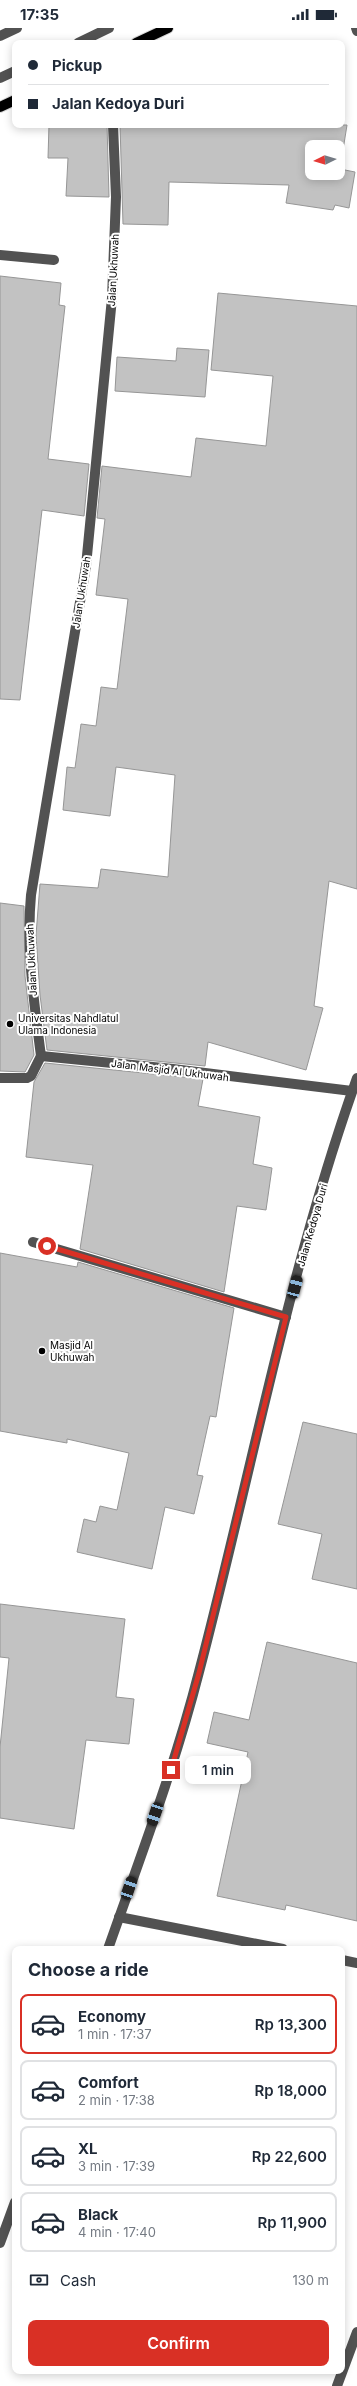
<!DOCTYPE html>
<meta charset="utf-8">
<style>
:root{--surface:#fff;--page:#f6f6f7;--text:#1f2937;--muted:#747a83;--line:#e0e1e3;--accent:#d93025}
body{margin:0;font-family:Inter,sans-serif;background:var(--page);color:var(--text);height:100vh;display:flex;flex-direction:column;font-size:15px;white-space:nowrap}
*{box-sizing:border-box;margin:0}
p{font-size:13px;color:var(--muted)}
.icon{flex:none;width:22px;height:22px;fill:none;stroke:currentColor;stroke-width:2;stroke-linecap:round;stroke-linejoin:round}
.map{position:relative;flex:1;overflow:hidden}
.panel{position:absolute;left:12px;top:1918px;width:333px;height:428px;display:flex;flex-direction:column;background:var(--surface);border-radius:8px;box-shadow:0 2px 10px #0003}
.panel>*{flex:none}
.banner{position:absolute;left:12px;top:12px;width:333px;height:88px;border-radius:8px;box-shadow:0 2px 10px #0003;display:grid;align-content:center;height:88px;padding:0 16px;background:var(--surface)}
.needle{width:26px;rotate:265deg}
.fabs{position:absolute;left:305px;top:112px;display:grid;gap:8px}
.fabs a{display:grid;place-items:center;width:40px;height:40px;border-radius:8px;background:var(--surface);box-shadow:0 2px 10px #0003;font-size:20px}
.end{position:absolute;width:18px;height:18px;margin:-9px;border:5px solid #d93025;background:#fff;box-shadow:0 0 0 2px #fff}
.from{border-radius:50%}
.bubble{position:absolute;height:28px;border-radius:8px;background:var(--surface);box-shadow:0 2px 10px #0003;font-size:13px;font-weight:600;line-height:28px;text-align:center}
.car{position:absolute;width:12px;height:24px;margin:-12px -6px;border-radius:5px;box-shadow:0 0 3px 1px #0007;background:linear-gradient(#222 24%,#8ab4d8 0 40%,#222 0 76%,#8ab4d8 0 86%,#222 0)}
.banner b{display:flex;align-items:center;gap:14px;height:38px;font-size:15px}
.banner b+b{border-top:1px solid var(--line)}
.banner i{width:10px;height:10px;background:var(--text)}
ul{padding:0;list-style:none}
li{display:flex;align-items:center;gap:12px;height:60px;margin:0 8px 6px;padding:0 8px;border:2px solid var(--line);border-radius:8px}
li div{flex:1}
li b{display:block;font-size:15px}
li em{font-style:normal;font-weight:600}
li.selected{border-color:var(--accent)}
li>.icon{width:36px;height:36px;stroke-width:1.5}
h2{padding:0 16px;font-size:18px;line-height:48px}
.pay{display:flex;align-items:center;gap:10px;height:44px;padding:0 16px;font-size:15px}
.pay p{margin-inline-start:auto}
.button{display:flex;gap:8px;margin-top:auto;padding:8px 16px}
.button a{flex:1;height:46px;border-radius:8px;background:var(--accent);color:#fff;font-size:16px;font-weight:600;line-height:46px;text-align:center}
.status{display:flex;justify-content:space-between;align-items:center;height:28px;padding:0 20px;background:var(--surface);direction:ltr}
.status svg{height:11px;fill:currentColor}
.map>svg:first-child{display:block}
</style>
<div class="status"><b>17:35</b><svg viewBox="0 0 49 12"><path d="M0 12V9h3v3zM5 12V6h3v6zM10 12V3h3v9zM15 12V0h3v12zM26 1h20v11H26zM47 4h2v5h-2z"/></svg></div>
<div class="map">
<svg width="357" height="2358" viewBox="0 0 357 2358">
<rect width="100%" height="100%" fill="#fff"/>
<!-- building -->
<g fill="#c2c2c2" stroke="#969696" fill-rule="evenodd">
<polygon points="49,97 107,97 109,169 66,168 68,130 48,130"/>
<path d="M 120,97 L 347,97 L 340,141 L 355,144 L 349,180 L 335,177 L 333,182 L 286,175 L 289,157 L 169,154 L 168,197 L 123,196 ZM 312,119 L 338,119 L 338,145 L 312,145 Z"/>
<polygon points="0,248 61,255 59,277 65,278 48,431 89,436 84,488 42,482 20,672 0,671"/>
<polygon points="218,265 357,278 357,861 329,853 314,978 323,980 306,1042 208,1014 205,1038 47,1022 40,967 36,907 40,856 98,860 101,841 168,849 175,747 116,739 110,788 63,782 67,739 75,740 81,696 96,698 101,659 117,661 128,571 96,567 105,491 97,490 102,438 191,449 196,410 266,418 273,348 211,342"/>
<polygon points="177,320 209,322 205,369 115,363 117,329 176,333"/>
<polygon points="0,875 24,878 25,948 34,1027 25,1044 0,1043"/>
<polygon points="45,1035 203,1051 198,1078 260,1089 253,1136 272,1140 266,1182 237,1178 224,1264 80,1221 93,1137 26,1129 34,1054"/>
<polygon points="0,1225 77,1239 78,1234 234,1280 216,1389 210,1388 197,1447 203,1448 194,1486 165,1479 152,1541 77,1524 84,1491 96,1494 100,1478 117,1482 129,1425 67,1411 67,1415 0,1403"/>
<polygon points="303,1394 357,1406 357,1561 312,1551 322,1506 278,1496"/>
<polygon points="0,1576 125,1591 116,1669 134,1671 129,1716 86,1712 74,1801 0,1790 0,1719 9,1630 0,1629"/>
<polygon points="267,1614 357,1635 357,1893 286,1877 285,1882 217,1868 248,1724 207,1715 214,1684 249,1692"/>
</g>
<g fill="none" stroke-linecap="round" stroke-linejoin="round">
<defs>
<g id="major">
<polyline points="136,15 168,0"/>
<polyline points="0,79 15,72"/>
</g>
</defs>
<!-- major casing -->
<use href="#major" stroke="#dbdbdb" stroke-width="12"/>
<!-- minor -->
<g stroke="#525252" stroke-width="10">
<polyline points="356,0 357,3"/>
<polyline points="0,8 17,0"/>
<polyline points="78,15 109,0"/>
<polyline points="0,50 15,43"/>
<polyline points="0,227 54,232"/>
<path d="M 41,1028 C 34,974 26,921 31,867 L 86,538 L 112,270 L 116,169 L 113,97"/>
<polyline points="41,1028 173,1041 352,1063"/>
<polyline points="0,1050 27,1050 31,1048 41,1028"/>
<polyline points="33,1214 286,1289"/>
<polyline points="119,1889 283,1921"/>
<path d="M 108,1921 C 140,1830 175,1738 199,1644 C 251,1447 288,1243 357,1050"/>
<polyline points="342,1932 357,1935"/>
<polyline points="0,2215 15,2174"/>
<polyline points="337,2358 357,2304"/>
</g>
<!-- major -->
<use href="#major" stroke="#000" stroke-width="10"/>
</g>
<g fill="none" stroke-linecap="round" stroke-linejoin="round">
<!-- route -->
<polyline stroke="#d93025" stroke-width="5" points="47,1218 286,1289 199,1645 171,1742"/>
</g>
<!-- markers -->
<g fill="#000" stroke="#fff" stroke-width="1.5">
<circle cx="10" cy="996" r="4"/>
<circle cx="42" cy="1323" r="4"/>
</g>
<g text-anchor="middle" stroke-width="4" stroke-linejoin="round" paint-order="stroke">
<!-- street labels -->
<g font-size="10" fill="#000" stroke="#fff">
<text transform="translate(113 242) rotate(-87)" y="4">Jalan Ukhuwah</text>
<text transform="translate(81 564) rotate(-81)" y="4">Jalan Ukhuwah</text>
<text transform="translate(31 932) rotate(-93)" y="4">Jalan Ukhuwah</text>
<text transform="translate(170 1042) rotate(7)" y="4">Jalan Masjid Al Ukhuwah</text>
<text transform="translate(312 1197) rotate(-74)" y="4">Jalan Kedoya Duri</text>
</g>
<!-- poi labels -->
<g font-size="10" fill="#000" stroke="#fff" text-anchor="start">
<text x="18" y="994">Universitas Nahdlatul<tspan x="18" dy="12">Ulama Indonesia</tspan></text>
<text x="50" y="1321">Masjid Al<tspan x="50" dy="12">Ukhuwah</tspan></text>
</g>
</g>
</svg>
<div class="fabs">
<a><svg class="needle" viewBox="-14 -14 28 28"><path d="M0-13l5 13h-10z" fill="#e53935"/><path d="M0 13l5-13h-10z" fill="#747a83"/></svg></a>
</div>
<i class="end from" style="left:47px;top:1218px"></i>
<i class="end" style="left:171px;top:1742px"></i>
<div class="bubble" style="left:185px;top:1728px;width:66px">1 min</div>
<i class="car" style="left:295px;top:1259px;rotate:15deg"></i>
<i class="car" style="left:155px;top:1786px;rotate:199deg"></i>
<i class="car" style="left:129px;top:1860px;rotate:19deg"></i>
<div class="banner">
<b><i class="from"></i>Pickup</b>
<b><i></i>Jalan Kedoya Duri</b>
</div>
<section class="panel">
<h2>Choose a ride</h2>
<ul>
<li class="selected"><svg class="icon" aria-label="car" viewBox="0 0 24 24"><path d="M5 17H2v-5l4-1 3-4h7l3 4 3 1v5h-3M9 17h6M6 11h13"/><circle cx="7" cy="17" r="2"/><circle cx="17" cy="17" r="2"/></svg><div><b>Economy</b><p>1 min · 17:37</p></div><em>Rp 13,300</em></li>
<li><svg class="icon" aria-label="car" viewBox="0 0 24 24"><path d="M5 17H2v-5l4-1 3-4h7l3 4 3 1v5h-3M9 17h6M6 11h13"/><circle cx="7" cy="17" r="2"/><circle cx="17" cy="17" r="2"/></svg><div><b>Comfort</b><p>2 min · 17:38</p></div><em>Rp 18,000</em></li>
<li><svg class="icon" aria-label="car" viewBox="0 0 24 24"><path d="M5 17H2v-5l4-1 3-4h7l3 4 3 1v5h-3M9 17h6M6 11h13"/><circle cx="7" cy="17" r="2"/><circle cx="17" cy="17" r="2"/></svg><div><b>XL</b><p>3 min · 17:39</p></div><em>Rp 22,600</em></li>
<li><svg class="icon" aria-label="car" viewBox="0 0 24 24"><path d="M5 17H2v-5l4-1 3-4h7l3 4 3 1v5h-3M9 17h6M6 11h13"/><circle cx="7" cy="17" r="2"/><circle cx="17" cy="17" r="2"/></svg><div><b>Black</b><p>4 min · 17:40</p></div><em>Rp 11,900</em></li>
</ul>
<div class="pay"><svg class="icon" aria-label="cash" viewBox="0 0 24 24"><path d="M3 7h18v10H3z"/><circle cx="12" cy="12" r="2"/></svg>Cash<p>130 m</p></div>
<div class="button"><a>Confirm</a></div>
</section>
</div>
